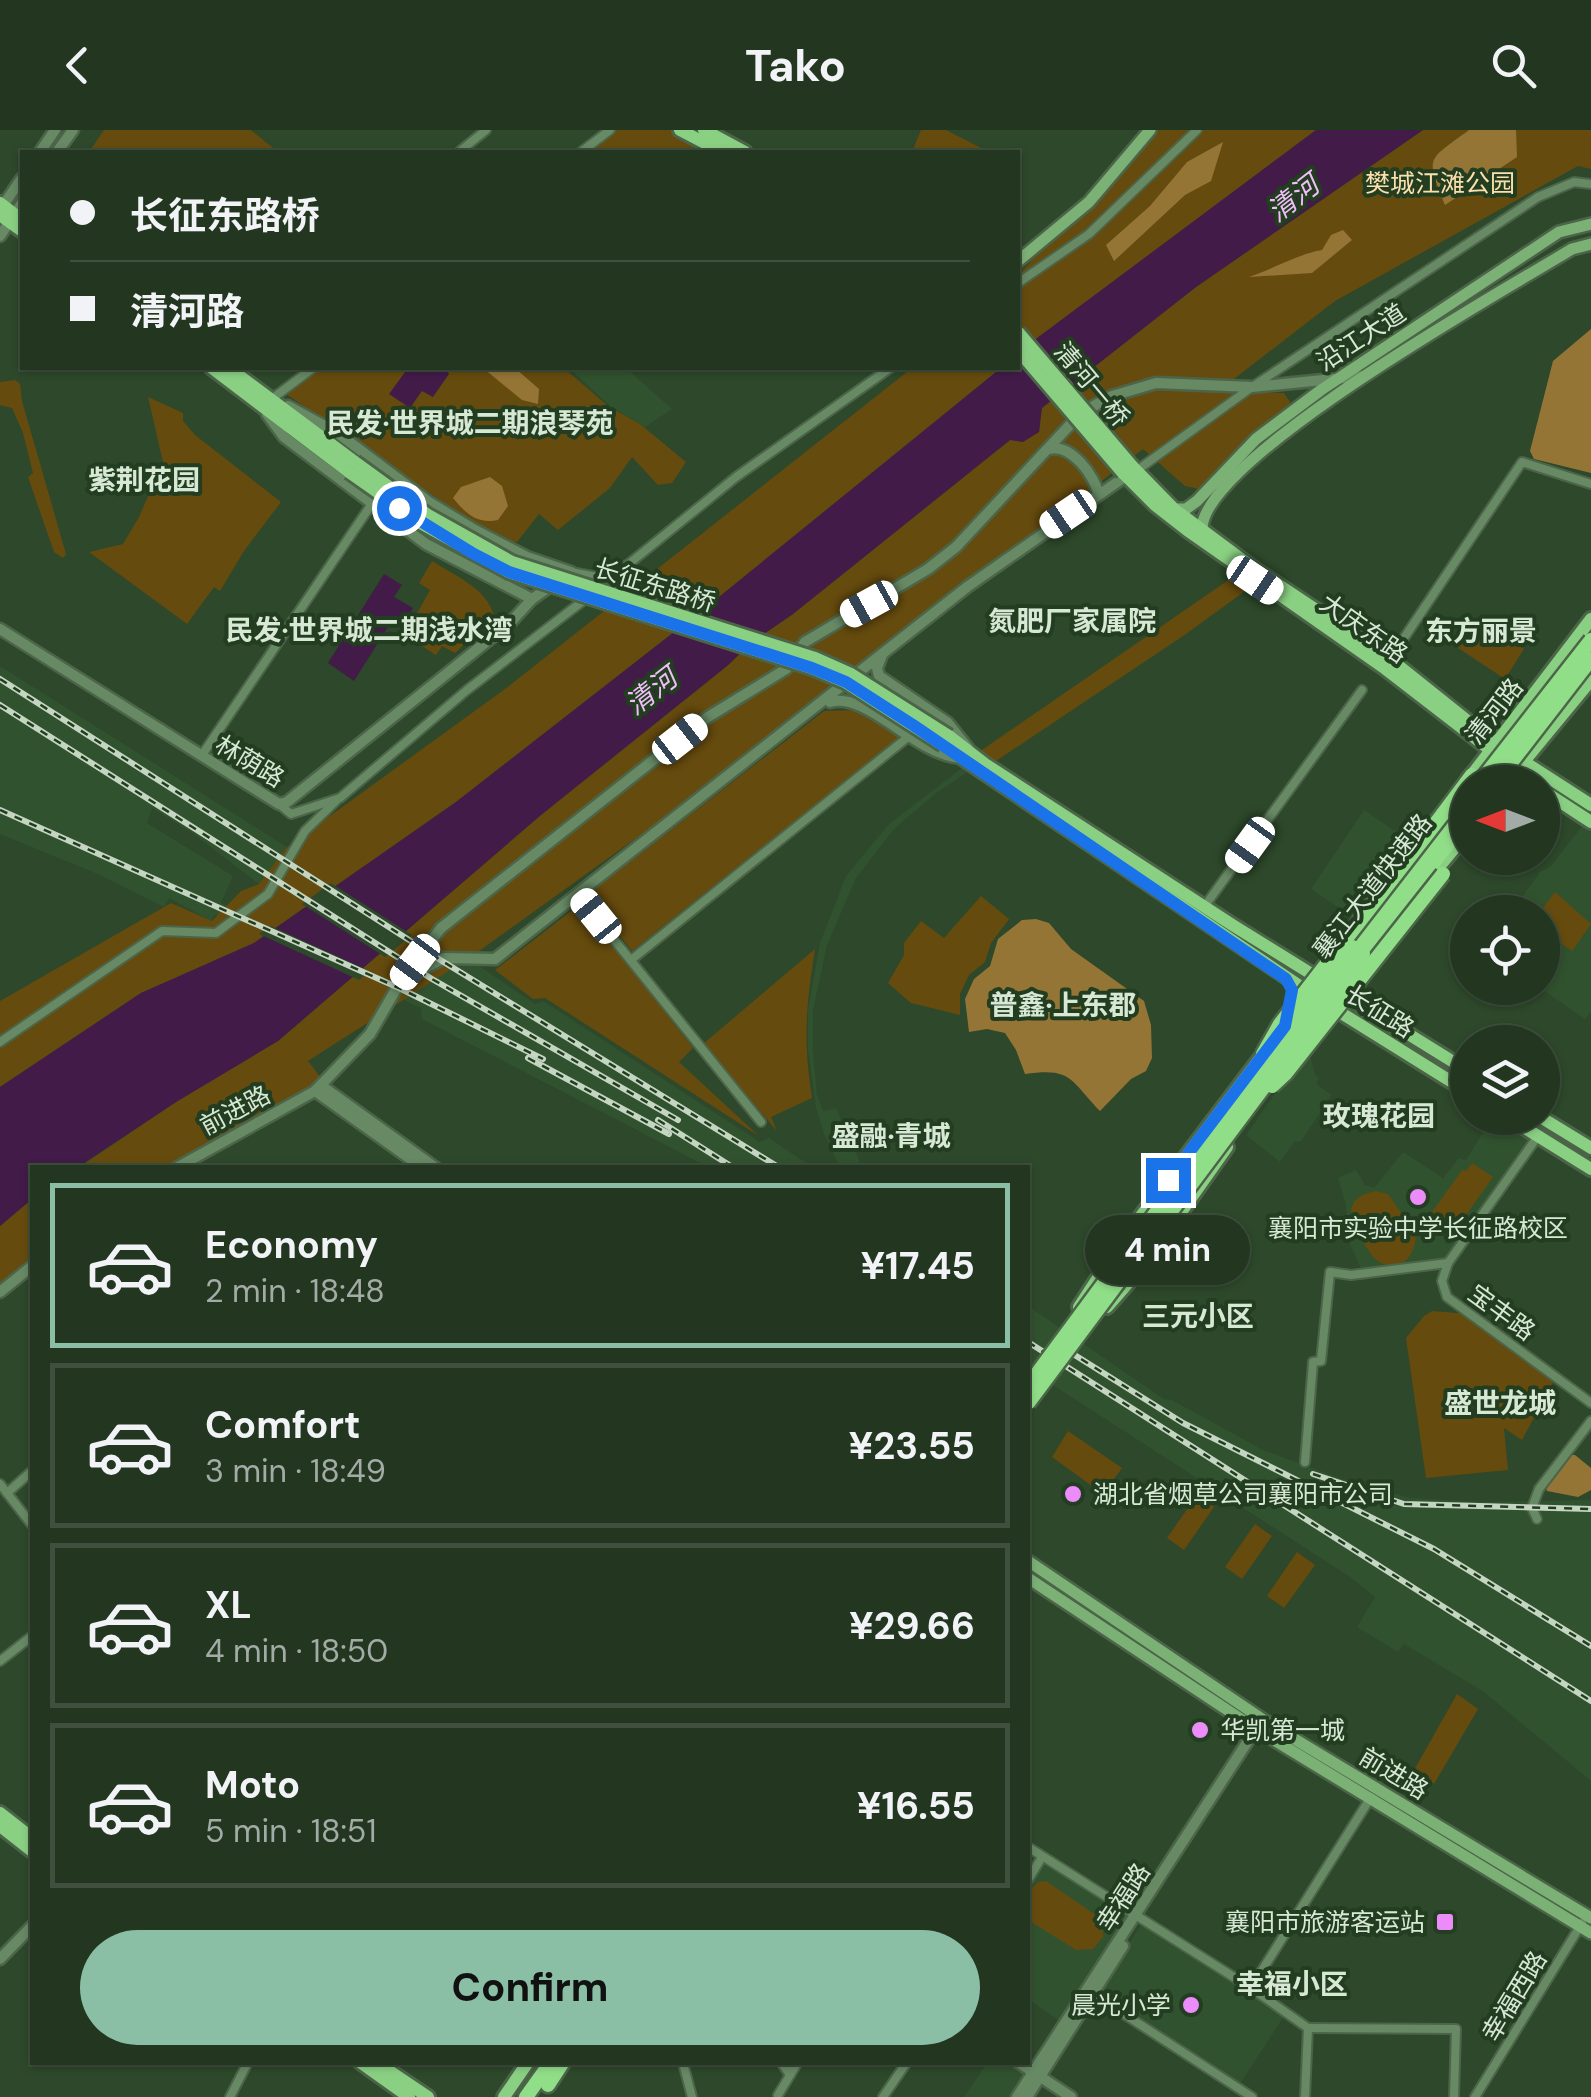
<!DOCTYPE html>
<meta charset="utf-8">
<style>
:root{--surface:#223620;--page:#2e412d;--text:#f1f3f6;--muted:#a2aba5;--line:#3f503e;--accent:#8abfa5}
body{margin:0;font-family:"DM Sans","Noto Sans SC",sans-serif;background:var(--page);color:var(--text);height:100vh;display:flex;flex-direction:column;font-size:38px;white-space:nowrap}
*{box-sizing:border-box;margin:0}
p{font-size:32px;color:var(--muted)}
.icon{flex:none;width:55px;height:55px;fill:none;stroke:currentColor;stroke-width:2;stroke-linecap:round;stroke-linejoin:round}
.map{position:relative;flex:1;overflow:hidden}
.sheet{position:absolute;left:30px;top:1035px;width:1000px;height:900px;display:flex;flex-direction:column;background:var(--surface);border-radius:0px;box-shadow:0 2px 8px #0004,0 0 0 2px var(--line)}
.sheet>*{flex:none}
.top-card{position:absolute;left:20px;top:20px;width:1000px;height:220px;border-radius:0px;box-shadow:0 2px 8px #0004,0 0 0 2px var(--line);display:grid;align-content:center;height:220px;padding:0 50px;background:var(--surface)}
.needle{width:65px;rotate:270deg}
.tools{position:absolute;left:1450px;top:635px;display:grid;gap:20px}
.tools a{display:grid;place-items:center;width:110px;height:110px;border-radius:50%;background:var(--surface);box-shadow:0 2px 8px #0004,0 0 0 2px var(--line);font-size:50px}
.end{position:absolute;width:45px;height:45px;margin:-22px;border:12px solid #1a73e8;background:#fff;box-shadow:0 0 0 5px #fff}
.from{border-radius:50%}
.bubble{position:absolute;height:70px;border-radius:35px;background:var(--surface);box-shadow:0 2px 8px #0004,0 0 0 2px var(--line);font-size:32px;font-weight:700;line-height:70px;text-align:center}
.car{position:absolute;width:30px;height:60px;margin:-30px -15px;border-radius:12px;box-shadow:0 0 8px 2px #0007;background:linear-gradient(#fff 24%,#345 0 40%,#fff 0 76%,#345 0 86%,#fff 0)}
.top-card b{display:flex;align-items:center;gap:35px;height:95px;font-size:38px}
.top-card b+b{border-top:2px solid var(--line)}
.top-card i{width:25px;height:25px;background:var(--text)}
ul{padding:18px 0 0;list-style:none}
li{display:flex;align-items:center;gap:30px;height:165px;margin:0 20px 15px;padding:0 30px;border:5px solid var(--line);border-radius:0px}
li div{flex:1}
li b{display:block;font-size:38px}
li em{font-style:normal;font-weight:700}
li.on{border-color:var(--accent)}
li>.icon{width:90px;height:90px;stroke-width:1.5}
.button{display:flex;gap:20px;margin-top:auto;padding:20px 50px}
.button a{flex:1;height:115px;border-radius:60px;background:var(--accent);color:#111;font-size:40px;font-weight:700;line-height:115px;text-align:center}
header{display:flex;justify-content:space-between;align-items:center;height:130px;padding:0 50px;background:var(--surface);font-size:45px;font-weight:700}
.map>svg:first-child{display:block}
</style>
<header><svg class="icon" aria-label="back" viewBox="0 0 24 24"><path d="M15 5l-7 7 7 7"/></svg>Tako<svg class="icon" aria-label="search" viewBox="0 0 24 24"><circle cx="10" cy="10" r="6"/><path d="M15 15l6 6"/></svg></header>
<div class="map">
<svg width="1591" height="1967" viewBox="0 0 1591 1967">
<rect width="100%" height="100%" fill="#2d482a"/>
<!-- built -->
<g fill="#31522e" fill-rule="evenodd">
<polygon points="569,238 626,238 672,279 645,297 610,276"/>
<path d="M 0,536 L 287,717 L 288,725 L 451,830 L 475,833 L 535,874 L 543,871 L 760,1012 L 769,1008 L 812,1037 L 708,1037 L 422,889 L 421,878 L 215,784 L 211,791 L 169,768 L 164,777 L 100,745 L 0,704 ZM 152,678 L 191,702 L 259,754 L 269,753 L 418,848 L 410,860 L 221,773 L 233,746 L 147,693 Z"/>
<polygon points="971,631 972,639 935,664 894,699 856,748 827,815 813,880 813,921 817,965 823,981 836,978 862,1037 840,1037 824,1004 816,977 808,920 808,879 820,813 846,746 889,694"/>
<polygon points="1364,680 1410,711 1354,788 1311,759"/>
<polygon points="1587,690 1591,692 1591,882 1585,889 1540,858 1542,782 1512,782 1540,742 1550,737"/>
<polygon points="1305,921 1310,924 1315,945 1319,948 1316,954 1332,965 1301,1011 1294,1012 1280,1032 1246,1005"/>
<polygon points="1492,988 1504,988 1535,1007 1448,1130 1363,1143 1350,1114 1346,1076 1338,1048 1356,1040 1365,1055 1374,1058 1403,1022 1443,1048 1459,1028 1466,1030"/>
<polygon points="1028,1176 1164,1269 1172,1270 1263,1320 1348,1351 1410,1368 1484,1372 1591,1370 1591,1651 1484,1562 1404,1514 1398,1522 1357,1497 1375,1467 1350,1447 1028,1239"/>
<polygon points="1044,1731 1130,1785 1061,1892 1028,1869 1028,1756"/>
<polygon points="1142,1793 1284,1886 1240,1954 1097,1864"/>
<polygon points="987,1933 1012,1933 1029,1943 1014,1967 964,1967"/>
</g>
<!-- green -->
<g fill="#664b0e">
<polygon points="104,0 251,0 278,22 89,22"/>
<polygon points="610,0 680,0 722,22 581,22"/>
<polygon points="921,0 946,0 989,22 912,22"/>
<polygon points="1150,0 1316,0 1018,224 1018,145 1137,18"/>
<polygon points="1423,0 1591,0 1591,39 1578,36 1335,171 1217,262 1284,263 1290,272 1285,285 1211,352 1199,359 1185,356 1143,319 721,647 475,824 308,931 325,953 176,1037 78,1038 176,972 278,911 541,685 727,536 752,512 793,484 1010,310 1039,302 1041,278 1196,157"/>
<polygon points="313,238 564,238 608,276 640,294 686,332 672,353 658,355 632,327 610,358 558,400 539,384 517,412 508,413 475,394 283,262"/>
<polygon points="912,238 1001,238 719,467 456,672 254,813 141,863 0,957 0,871 171,773 212,791 241,761 259,754 287,717 505,559"/>
<polygon points="15,250 20,254 22,271 66,424 63,428 54,422 28,347 33,343 23,303 12,278 0,275 0,252"/>
<polygon points="148,267 183,283 183,291 195,305 281,372 244,421 220,461 214,457 187,494 89,422 123,414 139,387 163,332"/>
<path d="M 432,431 C 455,446 487,458 494,486 L 455,523 L 442,516 L 436,525 L 405,505 L 430,460 L 419,453 Z"/>
<polygon points="1240,442 1256,453 1186,504 993,633 979,622"/>
<polygon points="1477,489 1524,519 1505,549 1458,518"/>
<polygon points="856,580 900,607 632,821 587,765 824,581"/>
<polygon points="1555,762 1591,794 1572,821 1543,801 1542,782 1540,782"/>
<polygon points="981,766 1009,789 991,813 985,832 969,845 960,864 960,885 911,873 888,853 904,825 904,813 921,791 944,808"/>
<polygon points="580,774 693,918 679,932 759,1006 545,868 533,869 495,840"/>
<path d="M 815,819 C 806,877 803,909 812,968 L 771,987 L 777,1001 L 703,914 Z"/>
<polygon points="1472,1033 1493,1047 1456,1099 1432,1082 1463,1039 1466,1041"/>
<path d="M 1376,1061 L 1388,1064 L 1416,1104 C 1416,1124 1402,1143 1381,1133 C 1373,1129 1370,1122 1365,1115 C 1351,1092 1339,1068 1376,1061 Z"/>
<polygon points="32,1069 32,1136 0,1162 0,1096"/>
<polygon points="1432,1181 1470,1184 1556,1247 1522,1310 1504,1298 1508,1340 1426,1348 1406,1208 1424,1186"/>
<polygon points="1068,1301 1122,1338 1103,1364 1052,1327"/>
<polygon points="1197,1365 1214,1377 1184,1420 1167,1408"/>
<polygon points="1255,1394 1272,1406 1242,1449 1225,1437"/>
<polygon points="1297,1422 1315,1435 1284,1478 1267,1466"/>
<polygon points="1457,1564 1478,1579 1434,1654 1413,1642"/>
<polygon points="1046,1751 1103,1790 1103,1807 1093,1819 1076,1820 1028,1790 1028,1762 1038,1752"/>
</g>
<!-- forest -->
<g fill="#957536">
<path d="M 1469,0 L 1516,0 L 1517,27 L 1445,75 C 1426,25 1426,32 1469,0 Z"/>
<polygon points="1223,12 1211,51 1185,65 1114,131 1106,115 1150,76 1187,32"/>
<path d="M 1343,100 L 1352,110 L 1312,143 L 1249,147 C 1273,139 1298,124 1322,120 L 1331,105 Z"/>
<polygon points="1591,199 1591,343 1534,329 1530,321 1553,231"/>
<polygon points="483,238 515,238 539,259 538,274 522,270"/>
<path d="M 490,347 L 502,356 L 508,376 L 498,390 C 477,394 466,384 453,368 L 461,357 Z"/>
<path d="M 1036,789 L 1049,793 L 1071,819 L 1144,871 L 1151,895 L 1152,928 L 1146,941 L 1131,949 L 1100,981 C 1070,950 1072,937 1025,944 L 1016,920 L 1005,903 L 987,899 L 969,902 L 965,869 L 974,849 L 990,836 L 998,809 L 1022,790 Z"/>
<polygon points="1569,1325 1575,1325 1591,1338 1591,1360 1578,1367 1547,1361 1546,1356"/>
</g>
<!-- water -->
<g fill="#421b48">
<polygon points="1316,0 1423,0 1196,157 1042,278 1039,302 1023,312 1010,310 793,484 752,512 727,536 541,685 278,911 176,972 78,1037 32,1038 32,1069 0,1096 0,957 141,863 254,813 456,672 719,467 1001,238 1018,238 1037,208"/>
<polygon points="408,238 446,238 449,244 433,267 422,261 410,278 389,264"/>
<polygon points="384,444 402,455 394,467 413,478 403,494 393,489 354,551 328,533"/>
</g>
<!-- pier -->
<g fill="#2d482a">
<polygon points="331,753 412,805 385,827 302,774"/>
<polygon points="271,796 369,841 359,850 259,804"/>
</g>
<g fill="none" stroke-linecap="round" stroke-linejoin="round">
<defs>
<g id="minor">
<polyline points="459,22 486,0"/>
<polyline points="581,22 610,0"/>
<polyline points="1018,153 1089,104 1197,0"/>
<polyline points="273,268 313,238"/>
<polyline points="1136,341 1252,257 1538,67 1574,52 1591,54"/>
<polyline points="571,442 597,447 616,443"/>
<polyline points="599,458 736,347 890,238"/>
<polyline points="1390,529 1522,332 1591,354"/>
<polyline points="202,625 371,375"/>
<polyline points="279,674 291,684 340,668 467,560 588,467"/>
<polyline points="578,765 761,992"/>
<polyline points="1204,777 1362,560"/>
<polyline points="631,830 908,607"/>
<polyline points="0,912 162,801 216,803 268,764 305,701 336,671"/>
<polyline points="1538,1006 1448,1133 1442,1151 1447,1167 1591,1273"/>
<polyline points="1305,1332 1313,1232 1321,1231 1330,1142 1351,1145 1448,1133"/>
<polyline points="0,1354 32,1395"/>
<polyline points="7,1363 32,1341"/>
<polyline points="1537,1389 1532,1378 1539,1359 1591,1291"/>
<polyline points="0,1531 32,1506"/>
<polyline points="1028,1717 1251,1858 1308,1898 1305,1967"/>
<polyline points="1028,1750 1042,1727"/>
<polyline points="1251,1858 1371,1667"/>
<polyline points="1093,1864 1252,1967"/>
<polyline points="1308,1898 1456,1899 1454,1967"/>
<polyline points="781,1932 790,1945"/>
<polyline points="683,1933 692,1967"/>
<polyline points="778,1965 798,1932"/>
<polyline points="230,1967 248,1932"/>
<polyline points="883,1967 907,1932"/>
<polyline points="1475,1967 1582,1793"/>
</g>
<g id="tertiary">
<polyline points="40,22 55,0"/>
<polyline points="57,22 73,0"/>
<polyline points="0,80 22,48"/>
<polyline points="0,106 22,73"/>
<polyline points="267,284 284,307 426,414 532,469"/>
<path d="M 1049,319 C 1070,313 1095,345 1098,364"/>
<polyline points="0,499 279,674 287,672 511,492 532,469 571,442 527,427 475,400 429,372 339,304 288,276"/>
<polyline points="882,525 877,538 879,546 948,593 968,618"/>
<path d="M 830,572 C 867,561 915,625 961,628"/>
<polyline points="406,848 444,828 495,829 967,457 1126,346"/>
<polyline points="322,956 436,1038"/>
<polyline points="315,961 423,1038"/>
<polyline points="176,1038 315,961 370,904 402,849 441,798 708,587 786,539 805,512 928,439 956,417 1081,283 1112,266 1156,253 1252,257 1364,246"/>
<polyline points="0,1162 32,1136"/>
<polyline points="0,1829 32,1796"/>
<polyline points="1018,1932 1071,1967"/>
<polyline points="1017,1967 1259,1594"/>
<polyline points="1027,1967 1123,1816"/>
</g>
<g id="secondary">
<polyline points="1018,131 1089,72 1150,0"/>
<polyline points="1174,379 1186,379 1197,371 1256,309 1321,260 1559,102 1591,94"/>
<path d="M 1202,400 C 1199,330 1508,158 1572,119 L 1591,114"/>
<polyline points="1028,1431 1268,1593 1591,1788"/>
<polyline points="1028,1448 1256,1599 1591,1803"/>
</g>
<g id="primary">
<polyline points="680,0 722,22"/>
<polyline points="704,0 745,22"/>
<polyline points="0,73 22,90"/>
<polyline points="0,85 22,101"/>
<polyline points="212,238 349,342"/>
<polyline points="229,238 355,332"/>
<polyline points="1132,336 1174,379 1256,440 1390,529 1495,613 1591,675"/>
<polyline points="1123,343 1155,375 1187,400 1383,537 1532,652"/>
<polyline points="949,606 985,634 1234,796 1468,941"/>
<polyline points="943,615 1313,865"/>
<polyline points="1468,650 1591,489"/>
<polyline points="1507,652 1591,550"/>
<polyline points="1542,660 1591,692"/>
<polyline points="1419,761 1468,702"/>
<polyline points="1330,876 1468,962"/>
<polyline points="1509,988 1591,1039"/>
<polyline points="1542,988 1591,1018"/>
<polyline points="1079,1177 1122,1111 1268,918"/>
<polyline points="1107,1177 1143,1136 1227,1017"/>
<polyline points="0,1683 32,1708"/>
<polyline points="0,1696 32,1721"/>
<polyline points="360,1932 409,1967"/>
<polyline points="376,1932 428,1967"/>
<polyline points="504,1967 528,1932"/>
</g>
<g id="trunk">
<polyline points="1442,685 1472,645"/>
<polyline points="1352,817 1468,669"/>
<polyline points="1363,824 1468,688"/>
<polyline points="548,1955 563,1932"/>
<polyline points="526,1967 551,1932"/>
</g>
</defs>
<!-- minor casing -->
<use href="#minor" stroke="#4c6549" stroke-width="12"/>
<!-- tertiary casing -->
<use href="#tertiary" stroke="#4c6549" stroke-width="15"/>
<!-- secondary casing -->
<use href="#secondary" stroke="#4c6549" stroke-width="16"/>
<!-- primary casing -->
<use href="#primary" stroke="#4c6549" stroke-width="18"/>
<!-- trunk casing -->
<use href="#trunk" stroke="#4c6549" stroke-width="19"/>
<!-- minor -->
<use href="#minor" stroke="#678964" stroke-width="8"/>
<!-- tertiary -->
<use href="#tertiary" stroke="#678964" stroke-width="10"/>
<!-- secondary -->
<use href="#secondary" stroke="#7cb176" stroke-width="11"/>
<!-- primary -->
<use href="#primary" stroke="#8ad083" stroke-width="12"/>
<!-- trunk -->
<use href="#trunk" stroke="#91de89" stroke-width="14"/>
<defs>
<g id="rail">
<polyline points="0,549 442,831 780,1038"/>
<polyline points="0,575 432,849 678,990"/>
<polyline points="0,680 399,858 543,929"/>
<polyline points="528,928 669,1004"/>
<polyline points="658,990 734,1038"/>
<polyline points="1028,1212 1591,1571"/>
<polyline points="1054,1212 1183,1293 1434,1419 1591,1516"/>
<polyline points="1313,1344 1404,1374 1591,1379"/>
</g>
</defs>
<!-- rail casing -->
<use href="#rail" stroke="#c4d6c2" stroke-width="6"/>
<!-- rail -->
<use href="#rail" stroke="#223d20" stroke-width="2.5" stroke-dasharray="8" stroke-linecap="butt"/>
<defs>
<g id="primary-bridge">
<polyline points="1018,202 1132,336"/>
<polyline points="1018,220 1123,343"/>
<polyline points="355,332 428,385 512,432 815,528 851,544 949,606"/>
<polyline points="349,342 424,395 509,442 812,538 845,552 943,615"/>
</g>
<g id="trunk-bridge">
<polyline points="1480,652 1591,510"/>
<polyline points="1496,652 1591,529"/>
<polyline points="1263,924 1280,894 1442,685"/>
<polyline points="1272,956 1286,943 1443,744"/>
<polyline points="1028,1256 1352,817"/>
<polyline points="1028,1273 1363,824"/>
</g>
</defs>
<!-- primary-bridge casing -->
<use href="#primary-bridge" stroke="#4c6549" stroke-width="18" stroke-linecap="butt"/>
<!-- trunk-bridge casing -->
<use href="#trunk-bridge" stroke="#4c6549" stroke-width="19" stroke-linecap="butt"/>
<!-- primary-bridge -->
<use href="#primary-bridge" stroke="#8ad083" stroke-width="12"/>
<!-- trunk-bridge -->
<use href="#trunk-bridge" stroke="#91de89" stroke-width="14"/>
</g>
<g fill="none" stroke-linecap="round" stroke-linejoin="round">
<!-- route -->
<polyline stroke="#1a73e8" stroke-width="12" points="399,378 474,424 509,442 812,538 846,552 913,595 1286,849 1292,860 1285,896 1168,1050"/>
</g>
<!-- markers -->
<g fill="#ec8cfb" stroke="#223d20" stroke-width="4">
<circle cx="1418" cy="1067" r="10"/>
<circle cx="1073" cy="1364" r="10"/>
<circle cx="1200" cy="1600" r="10"/>
<rect x="1435" y="1782" width="20" height="20" rx="5"/>
<circle cx="1191" cy="1875" r="10"/>
</g>
<g text-anchor="middle" stroke-width="8" stroke-linejoin="round" paint-order="stroke">
<!-- park labels -->
<g font-size="25" fill="#fbdfac" stroke="#223d20">
<text x="1440" y="62">樊城江滩公园</text>
</g>
<!-- street labels -->
<g font-size="25" fill="#d7e8d5" stroke="#223d20">
<text transform="translate(1361 207) rotate(-33)" y="9">沿江大道</text>
<text transform="translate(1092 254) rotate(50)" y="9">清河一桥</text>
<text transform="translate(655 455) rotate(17)" y="9">长征东路桥</text>
<text transform="translate(1364 498) rotate(35)" y="9">大庆东路</text>
<text transform="translate(1494 581) rotate(-52)" y="9">清河路</text>
<text transform="translate(250 631) rotate(31)" y="9">林荫路</text>
<text transform="translate(1372 756) rotate(-52)" y="9">襄江大道快速路</text>
<text transform="translate(1380 881) rotate(32)" y="9">长征路</text>
<text transform="translate(235 980) rotate(-28)" y="9">前进路</text>
<text transform="translate(1502 1182) rotate(36)" y="9">宝丰路</text>
<text transform="translate(1394 1643) rotate(31)" y="9">前进路</text>
<text transform="translate(1123 1767) rotate(-57)" y="9">幸福路</text>
<text transform="translate(1514 1866) rotate(-59)" y="9">幸福西路</text>
</g>
<!-- poi labels -->
<g font-size="25" fill="#d7e8d5" stroke="#223d20" text-anchor="start">
<text x="1418" y="1107" text-anchor="middle">襄阳市实验中学长征路校区</text>
<text x="1093" y="1373">湖北省烟草公司襄阳市公司</text>
<text x="1220" y="1609">华凯第一城</text>
<text x="1425" y="1801" text-anchor="end">襄阳市旅游客运站</text>
<text x="1171" y="1884" text-anchor="end">晨光小学</text>
</g>
<!-- water labels -->
<g font-size="28" font-style="italic" fill="#f1bef9" stroke="#223d20">
<text transform="translate(1293 68) rotate(-38)" y="10">清河</text>
<text transform="translate(651 561) rotate(-38)" y="10">清河</text>
</g>
<!-- neighbourhood labels -->
<g font-size="28" font-weight="bold" fill="#d7e8d5" stroke="#223d20">
<text x="470" y="303">民发·世界城二期浪琴苑</text>
<text x="144" y="360">紫荆花园</text>
<text x="1072" y="501">氮肥厂家属院</text>
<text x="369" y="510">民发·世界城二期浅水湾</text>
<text x="1481" y="511">东方丽景</text>
<text x="1063" y="885">普鑫·上东郡</text>
<text x="1379" y="996">玫瑰花园</text>
<text x="891" y="1016">盛融·青城</text>
<text x="1198" y="1196">三元小区</text>
<text x="1500" y="1283">盛世龙城</text>
<text x="1292" y="1864">幸福小区</text>
</g>
</g>
</svg>
<div class="tools">
<a><svg class="needle" viewBox="-14 -14 28 28"><path d="M0-13l5 13h-10z" fill="#e53935"/><path d="M0 13l5-13h-10z" fill="#a2aba5"/></svg></a>
<a><svg class="icon" aria-label="locate" viewBox="0 0 24 24"><circle cx="12" cy="12" r="6"/><path d="M12 2v4M12 18v4M2 12h4M18 12h4"/></svg></a>
<a><svg class="icon" aria-label="layers" viewBox="0 0 24 24"><path d="M12 4l9 5-9 5-9-5zM3 14l9 5 9-5"/></svg></a>
</div>
<i class="end from" style="left:399px;top:378px"></i>
<i class="end" style="left:1168px;top:1050px"></i>
<div class="bubble" style="left:1085px;top:1085px;width:165px">4 min</div>
<i class="car" style="left:1068px;top:384px;rotate:236deg"></i>
<i class="car" style="left:1255px;top:450px;rotate:124deg"></i>
<i class="car" style="left:869px;top:474px;rotate:241deg"></i>
<i class="car" style="left:680px;top:609px;rotate:52deg"></i>
<i class="car" style="left:1250px;top:715px;rotate:216deg"></i>
<i class="car" style="left:596px;top:786px;rotate:321deg"></i>
<i class="car" style="left:415px;top:832px;rotate:217deg"></i>
<div class="top-card">
<b><i class="from"></i>长征东路桥</b>
<b><i></i>清河路</b>
</div>
<section class="sheet">
<ul>
<li class="on"><svg class="icon" aria-label="car" viewBox="0 0 24 24"><path d="M5 17H2v-5l4-1 3-4h7l3 4 3 1v5h-3M9 17h6M6 11h13"/><circle cx="7" cy="17" r="2"/><circle cx="17" cy="17" r="2"/></svg><div><b>Economy</b><p>2 min · 18:48</p></div><em>¥17.45</em></li>
<li><svg class="icon" aria-label="car" viewBox="0 0 24 24"><path d="M5 17H2v-5l4-1 3-4h7l3 4 3 1v5h-3M9 17h6M6 11h13"/><circle cx="7" cy="17" r="2"/><circle cx="17" cy="17" r="2"/></svg><div><b>Comfort</b><p>3 min · 18:49</p></div><em>¥23.55</em></li>
<li><svg class="icon" aria-label="car" viewBox="0 0 24 24"><path d="M5 17H2v-5l4-1 3-4h7l3 4 3 1v5h-3M9 17h6M6 11h13"/><circle cx="7" cy="17" r="2"/><circle cx="17" cy="17" r="2"/></svg><div><b>XL</b><p>4 min · 18:50</p></div><em>¥29.66</em></li>
<li><svg class="icon" aria-label="car" viewBox="0 0 24 24"><path d="M5 17H2v-5l4-1 3-4h7l3 4 3 1v5h-3M9 17h6M6 11h13"/><circle cx="7" cy="17" r="2"/><circle cx="17" cy="17" r="2"/></svg><div><b>Moto</b><p>5 min · 18:51</p></div><em>¥16.55</em></li>
</ul>
<div class="button"><a>Confirm</a></div>
</section>
</div>
